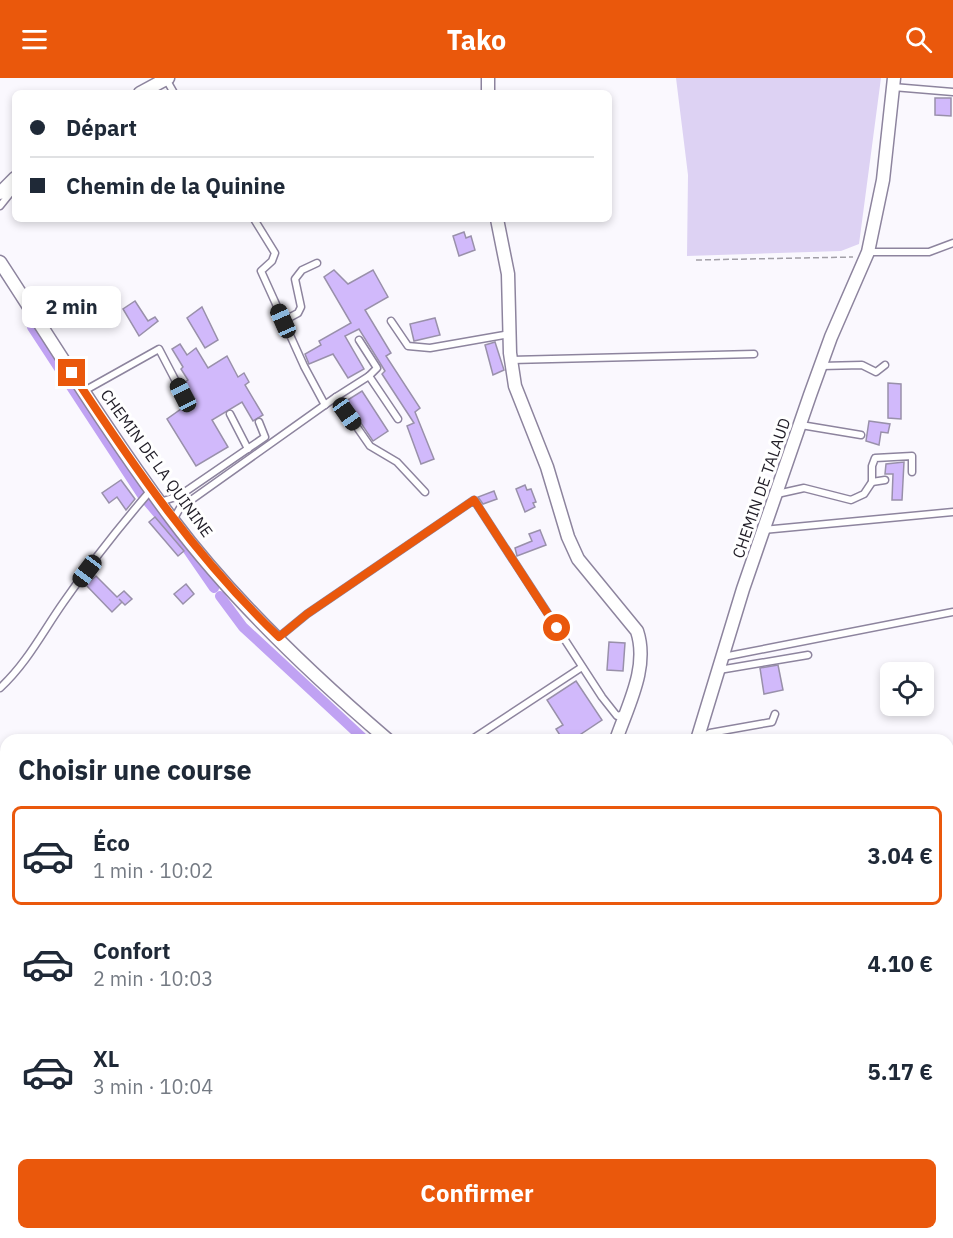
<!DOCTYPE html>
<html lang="fr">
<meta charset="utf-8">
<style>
:root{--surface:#fff;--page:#f2f2f3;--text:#1f2937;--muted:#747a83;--line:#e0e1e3;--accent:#ea580c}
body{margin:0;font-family:"IBM Plex Sans",sans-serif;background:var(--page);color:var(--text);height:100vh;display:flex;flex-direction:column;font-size:22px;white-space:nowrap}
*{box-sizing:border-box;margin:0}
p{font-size:20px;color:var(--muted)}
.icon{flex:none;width:33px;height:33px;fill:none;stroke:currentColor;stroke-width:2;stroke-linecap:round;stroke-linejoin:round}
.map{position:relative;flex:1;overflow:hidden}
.details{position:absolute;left:0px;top:656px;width:954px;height:506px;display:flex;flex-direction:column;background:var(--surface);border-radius:18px 18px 0 0;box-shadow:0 3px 9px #0003}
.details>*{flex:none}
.top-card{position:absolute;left:12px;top:12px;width:600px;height:132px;border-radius:9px;box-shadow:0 3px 9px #0003;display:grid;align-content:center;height:132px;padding:0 18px;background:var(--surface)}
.controls{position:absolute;left:880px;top:584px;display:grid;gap:12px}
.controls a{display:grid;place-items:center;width:54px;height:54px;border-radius:9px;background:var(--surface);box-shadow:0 3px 9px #0003;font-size:30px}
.end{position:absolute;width:27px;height:27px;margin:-14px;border:8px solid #ea580c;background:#fff;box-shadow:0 0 0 3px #fff}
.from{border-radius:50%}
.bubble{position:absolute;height:42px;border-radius:9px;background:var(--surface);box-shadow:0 3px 9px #0003;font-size:20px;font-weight:800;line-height:42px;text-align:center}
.car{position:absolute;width:18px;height:36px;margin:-18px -9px;border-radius:8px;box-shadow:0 0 4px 2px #0007;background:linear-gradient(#222 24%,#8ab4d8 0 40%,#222 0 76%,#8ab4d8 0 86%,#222 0)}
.top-card b{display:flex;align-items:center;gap:21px;height:57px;font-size:22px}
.top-card b+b{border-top:2px solid var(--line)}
.top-card i{width:15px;height:15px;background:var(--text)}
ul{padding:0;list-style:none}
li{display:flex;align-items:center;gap:18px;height:99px;margin:0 12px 9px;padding:0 6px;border:3px solid transparent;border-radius:9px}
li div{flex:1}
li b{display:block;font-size:22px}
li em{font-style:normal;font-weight:800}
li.active{border-color:var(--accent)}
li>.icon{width:54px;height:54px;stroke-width:1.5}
h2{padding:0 18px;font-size:27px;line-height:72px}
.action{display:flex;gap:12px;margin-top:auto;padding:12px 18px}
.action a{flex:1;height:69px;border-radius:9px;background:var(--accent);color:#fff;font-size:24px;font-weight:800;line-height:69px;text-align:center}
header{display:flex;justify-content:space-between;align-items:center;height:78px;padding:0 18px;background:var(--accent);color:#fff;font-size:27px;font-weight:800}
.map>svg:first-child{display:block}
</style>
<header><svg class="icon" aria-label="menu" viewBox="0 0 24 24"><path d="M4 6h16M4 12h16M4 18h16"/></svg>Tako<svg class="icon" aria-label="search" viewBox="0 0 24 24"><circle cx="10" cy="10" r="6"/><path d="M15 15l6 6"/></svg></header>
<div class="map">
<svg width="953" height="1160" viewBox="0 0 953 1160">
<rect width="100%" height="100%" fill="#faf8fe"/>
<!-- green -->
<polygon fill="#ddd2f3" points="676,0 881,0 859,166 841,173 687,178 688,97"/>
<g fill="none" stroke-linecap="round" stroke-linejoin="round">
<!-- canal -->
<g stroke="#c0a2f3" stroke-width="10">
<polyline points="32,249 142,417"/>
<polyline points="148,424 185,468 214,510"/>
<polyline points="220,518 243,549 365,662"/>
<polyline points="948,1001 953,1000"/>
</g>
</g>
<!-- building -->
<g fill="#d1b9fb" stroke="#9990aa" stroke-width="1.5">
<polygon points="935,20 951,20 951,38 935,37"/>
<polygon points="464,154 466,160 471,158 475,172 459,178 453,158"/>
<polygon points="334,192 348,206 373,192 388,219 365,232 391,275 386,278 420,330 415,334 434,381 421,386 407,348 414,345 382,296 385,293 359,251 345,258 364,291 348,300 333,276 309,286 305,276 321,267 319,263 351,245 324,199"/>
<polygon points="135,223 148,243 155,239 158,243 139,258 123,231"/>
<polygon points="202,229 218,262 205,270 187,240"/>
<polygon points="435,240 440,257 414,263 410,246"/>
<polygon points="495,264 504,292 493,297 485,267"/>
<polygon points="180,266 187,277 196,270 208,290 227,278 238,299 244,295 249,304 245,307 263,337 253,343 242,324 212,342 228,369 196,388 167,341 195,321 185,304 188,302 181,291 183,289 172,271"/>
<polygon points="888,305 901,306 901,341 888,340"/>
<polygon points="362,313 388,353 373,363 346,323"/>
<polygon points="869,343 890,346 888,355 881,354 879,367 866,363"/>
<polygon points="904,384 902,422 892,422 893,396 885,396 886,386"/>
<polygon points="121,402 135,421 126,432 117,419 109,425 102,415"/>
<polygon points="525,407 527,412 531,411 536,424 533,425 535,429 525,434 516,411"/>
<polygon points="494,413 497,421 483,426 478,419"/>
<polygon points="155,439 184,473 178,478 149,444"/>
<polygon points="540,452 546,467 517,478 515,470 532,463 529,456"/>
<polygon points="96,498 117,519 124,513 132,521 125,527 119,521 122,524 112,534 86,507"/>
<polygon points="186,506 194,516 183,526 174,516"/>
<polygon points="609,564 625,565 623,593 607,592"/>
<polygon points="778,587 783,612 764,616 760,590"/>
<polygon points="576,603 602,642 572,662 563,662 556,651 563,647 547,622"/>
</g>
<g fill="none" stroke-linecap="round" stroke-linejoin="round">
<defs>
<g id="service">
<polyline points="166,1 174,15"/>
<polyline points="893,9 953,14"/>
<polyline points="0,128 12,113 15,114"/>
<polyline points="254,141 275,175 272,183 261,193 304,288 325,327"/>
<polyline points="868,174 929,174 953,165"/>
<polyline points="283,243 298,235 301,229 295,201 302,192 317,185"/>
<polyline points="391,243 408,268 430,270 510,256"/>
<polyline points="359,262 377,290 369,298"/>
<polyline points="511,282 754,276"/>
<polyline points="821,288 862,287 876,294 885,287"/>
<polyline points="84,313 159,271 183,317"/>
<polyline points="336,319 369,298 398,341"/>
<polyline points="230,336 248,371"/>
<polyline points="801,347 861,357"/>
<polyline points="872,404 885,402"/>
<polyline points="777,416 804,410 851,422 864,416 872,404 872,388 875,380 912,378 912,394"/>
<polyline points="160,424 179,418 265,359 259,344"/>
<polyline points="173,442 180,430 336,319 370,368 397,384 425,414"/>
<polyline points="763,452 953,434"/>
<polyline points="279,559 307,536 474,422 602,619 617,638 625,636"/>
<polyline points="723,579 953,534"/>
<polyline points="719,592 808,577"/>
<path d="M 0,610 C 27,585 42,555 63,525 C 90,486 120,448 151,412"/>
<polyline points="698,661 710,655 772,644 775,636"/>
<polyline points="471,662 582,589"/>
<polyline points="0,719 0,733"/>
<polyline points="0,853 6,847"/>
<polyline points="0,871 6,864"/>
<polyline points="0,1113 6,1107"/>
<polyline points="715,1155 717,1160"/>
<polyline points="488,1160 494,1155"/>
<polyline points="795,1160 810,1155"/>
</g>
<g id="minor">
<polyline points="140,15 168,0"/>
<polyline points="488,15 488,0"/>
<polyline points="0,115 15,100"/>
<path d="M 497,141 L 508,196 L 510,275 L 515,308 L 547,389 L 568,459 L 578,481 L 637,553 C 649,589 628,627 616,662"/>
<path d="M 0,184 C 56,270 110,358 172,441 C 231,520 313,598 388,662"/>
<polyline points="697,662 743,511 810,317 831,259 868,174 883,102 894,0"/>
<polyline points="700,1155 703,1160"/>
<polyline points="632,1160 638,1155"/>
</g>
</defs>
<!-- service casing -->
<use href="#service" stroke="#8d849e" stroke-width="9"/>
<!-- minor casing -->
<use href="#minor" stroke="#8d849e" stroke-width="15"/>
<!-- path -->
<g stroke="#a29fa7" stroke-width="1.5" stroke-dasharray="6 3" stroke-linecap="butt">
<polyline points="696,182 853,179"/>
<polyline points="948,909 953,908"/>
<polyline points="466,1155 473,1160"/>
<polyline points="409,1160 414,1155"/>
</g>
<!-- service -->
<use href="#service" stroke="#fff" stroke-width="6"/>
<!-- minor -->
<use href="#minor" stroke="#fff" stroke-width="12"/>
</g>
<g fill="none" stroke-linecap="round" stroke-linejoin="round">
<!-- route -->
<path stroke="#ea580c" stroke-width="8" d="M 72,295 C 134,389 197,481 279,559 L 307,536 L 474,422 L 557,550"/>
</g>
<g text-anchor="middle" stroke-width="6" stroke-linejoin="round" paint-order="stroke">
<!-- street labels -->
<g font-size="16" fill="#201d27" stroke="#fff">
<text transform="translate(157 385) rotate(54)" y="6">CHEMIN DE LA QUININE</text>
<text transform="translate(761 410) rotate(-71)" y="6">CHEMIN DE TALAUD</text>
</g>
</g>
</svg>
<div class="controls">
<a><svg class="icon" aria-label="locate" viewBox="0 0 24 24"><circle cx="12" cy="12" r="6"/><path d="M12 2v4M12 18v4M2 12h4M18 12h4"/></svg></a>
</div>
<i class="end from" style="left:557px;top:550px"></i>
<i class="end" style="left:72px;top:295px"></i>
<div class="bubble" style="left:22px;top:208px;width:99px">2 min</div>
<i class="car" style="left:283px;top:243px;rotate:336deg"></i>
<i class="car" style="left:183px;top:317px;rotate:333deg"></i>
<i class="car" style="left:347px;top:336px;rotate:145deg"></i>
<i class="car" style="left:87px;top:493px;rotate:217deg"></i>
<div class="top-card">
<b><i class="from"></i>Départ</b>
<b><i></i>Chemin de la Quinine</b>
</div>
<section class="details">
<h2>Choisir une course</h2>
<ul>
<li class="active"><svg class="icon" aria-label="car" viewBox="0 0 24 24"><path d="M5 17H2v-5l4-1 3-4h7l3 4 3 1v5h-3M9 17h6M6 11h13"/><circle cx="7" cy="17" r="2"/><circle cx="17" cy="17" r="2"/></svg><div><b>Éco</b><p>1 min · 10:02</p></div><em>3.04 €</em></li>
<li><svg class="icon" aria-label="car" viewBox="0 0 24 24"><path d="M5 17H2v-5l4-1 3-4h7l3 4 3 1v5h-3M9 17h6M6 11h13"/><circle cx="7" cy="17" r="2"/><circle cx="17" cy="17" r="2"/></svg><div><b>Confort</b><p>2 min · 10:03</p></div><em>4.10 €</em></li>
<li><svg class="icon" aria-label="car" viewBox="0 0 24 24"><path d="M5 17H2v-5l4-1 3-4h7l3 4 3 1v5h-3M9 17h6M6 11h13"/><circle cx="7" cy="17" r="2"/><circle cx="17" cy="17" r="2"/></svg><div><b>XL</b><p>3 min · 10:04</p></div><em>5.17 €</em></li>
</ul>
<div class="action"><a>Confirmer</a></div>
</section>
</div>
